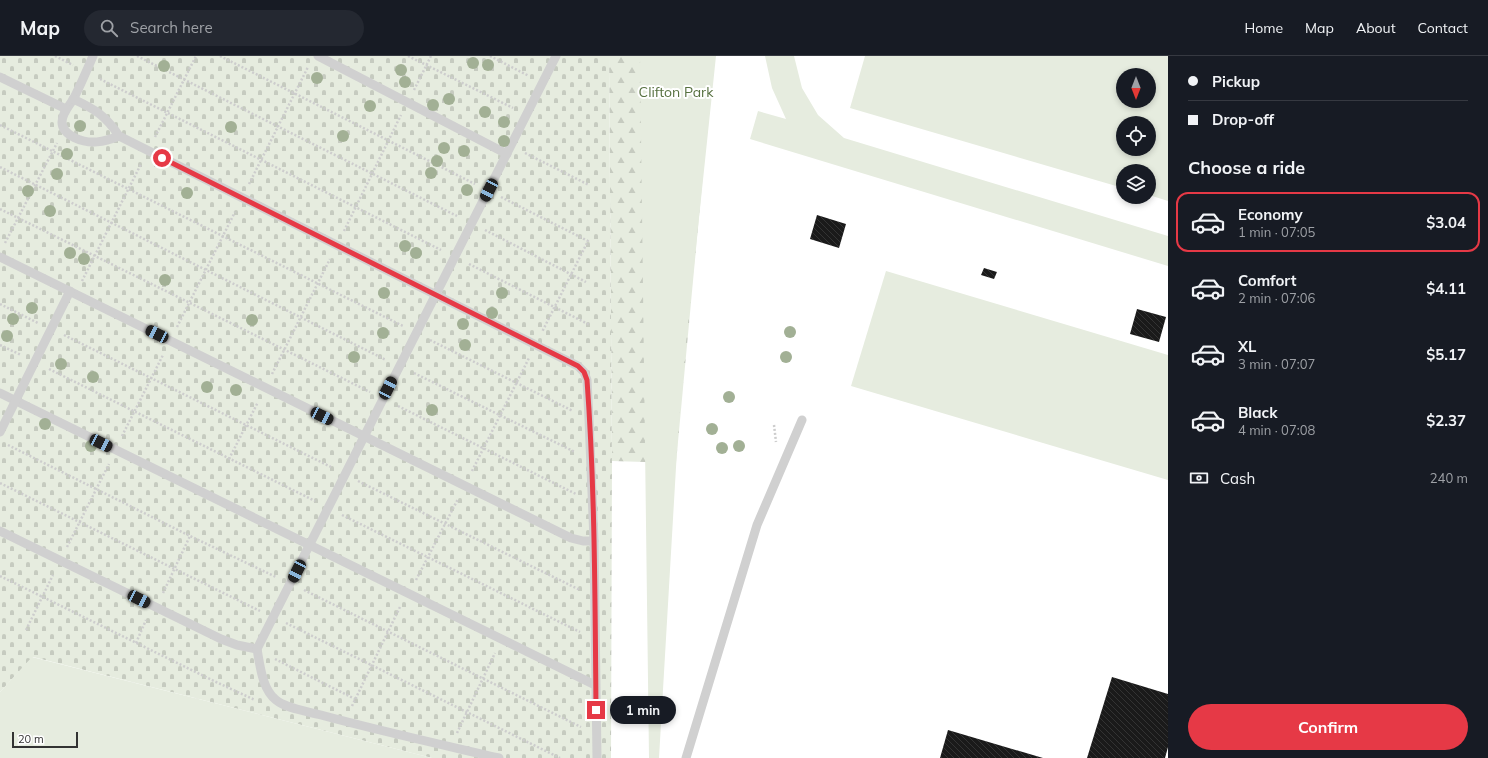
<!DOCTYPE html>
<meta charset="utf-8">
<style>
:root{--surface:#171b24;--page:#242831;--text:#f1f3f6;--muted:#9ea1a6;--line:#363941;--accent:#e63946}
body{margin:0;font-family:Mulish,sans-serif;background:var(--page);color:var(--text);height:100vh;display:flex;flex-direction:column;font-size:15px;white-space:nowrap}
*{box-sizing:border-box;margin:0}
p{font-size:13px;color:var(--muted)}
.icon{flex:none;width:22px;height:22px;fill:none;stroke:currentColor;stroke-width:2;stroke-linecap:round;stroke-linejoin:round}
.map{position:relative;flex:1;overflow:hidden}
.details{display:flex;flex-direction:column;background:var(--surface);width:320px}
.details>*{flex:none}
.top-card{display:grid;align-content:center;height:88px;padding:0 20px;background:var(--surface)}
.needle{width:26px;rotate:180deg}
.controls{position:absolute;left:1116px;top:12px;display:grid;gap:8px}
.controls a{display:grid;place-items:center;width:40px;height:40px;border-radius:50%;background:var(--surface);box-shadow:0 2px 6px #0003;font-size:20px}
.scale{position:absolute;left:12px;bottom:10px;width:66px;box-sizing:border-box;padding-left:4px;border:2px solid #333;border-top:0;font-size:11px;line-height:14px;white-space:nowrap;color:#333;-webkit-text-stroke:3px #fff;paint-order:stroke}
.end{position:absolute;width:18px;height:18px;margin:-9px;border:5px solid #e63946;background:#fff;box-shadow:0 0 0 2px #fff}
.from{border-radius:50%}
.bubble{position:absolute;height:28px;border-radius:14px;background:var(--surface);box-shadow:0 2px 6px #0003;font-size:13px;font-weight:700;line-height:28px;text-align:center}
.car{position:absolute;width:12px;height:24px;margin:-12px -6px;border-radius:5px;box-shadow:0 0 3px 1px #0007;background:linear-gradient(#222 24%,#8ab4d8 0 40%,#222 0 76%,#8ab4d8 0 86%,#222 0)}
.top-card b{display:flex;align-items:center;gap:14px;height:38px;font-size:15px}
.top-card b+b{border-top:1px solid var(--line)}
.top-card i{width:10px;height:10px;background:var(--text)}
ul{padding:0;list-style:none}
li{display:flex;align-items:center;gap:12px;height:60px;margin:0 8px 6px;padding:0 12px;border:2px solid transparent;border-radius:12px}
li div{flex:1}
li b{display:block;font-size:15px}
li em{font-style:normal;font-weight:700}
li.current{border-color:var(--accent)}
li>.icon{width:36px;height:36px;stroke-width:1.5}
h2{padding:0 20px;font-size:18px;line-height:48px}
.pay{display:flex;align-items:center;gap:10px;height:44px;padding:0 20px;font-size:15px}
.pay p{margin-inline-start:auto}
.action{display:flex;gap:8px;margin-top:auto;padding:8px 20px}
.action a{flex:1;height:46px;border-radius:24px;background:var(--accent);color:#fff;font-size:16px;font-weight:700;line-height:46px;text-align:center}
header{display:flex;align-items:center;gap:24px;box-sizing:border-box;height:56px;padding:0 20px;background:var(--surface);border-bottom:1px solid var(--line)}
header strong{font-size:19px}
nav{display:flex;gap:22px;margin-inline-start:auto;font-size:14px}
.search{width:280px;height:36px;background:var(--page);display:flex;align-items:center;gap:10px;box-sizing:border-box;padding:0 14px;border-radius:22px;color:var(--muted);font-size:15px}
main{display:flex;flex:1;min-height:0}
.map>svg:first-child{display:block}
</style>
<header>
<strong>Map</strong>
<div class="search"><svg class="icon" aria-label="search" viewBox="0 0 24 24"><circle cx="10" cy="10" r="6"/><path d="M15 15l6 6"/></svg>Search here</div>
<nav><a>Home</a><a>Map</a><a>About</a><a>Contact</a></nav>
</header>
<main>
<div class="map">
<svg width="1168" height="702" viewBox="0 0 1168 702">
<defs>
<pattern id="forest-firs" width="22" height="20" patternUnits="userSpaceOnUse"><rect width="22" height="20" fill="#e6ecdf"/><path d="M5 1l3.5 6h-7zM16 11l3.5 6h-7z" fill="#c6cbc0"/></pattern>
<pattern id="cemetery-stones" width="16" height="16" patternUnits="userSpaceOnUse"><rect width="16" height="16" fill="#e6ecdf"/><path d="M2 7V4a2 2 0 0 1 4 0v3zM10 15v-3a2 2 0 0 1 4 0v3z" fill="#c6cbc0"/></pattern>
<pattern id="building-back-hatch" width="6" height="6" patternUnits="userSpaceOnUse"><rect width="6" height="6" fill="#1a1a1a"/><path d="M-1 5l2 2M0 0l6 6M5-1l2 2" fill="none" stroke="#333"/></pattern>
</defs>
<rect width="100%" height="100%" fill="#fff"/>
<!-- forest -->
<polygon fill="url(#forest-firs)" points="609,0 714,0 676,407 612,405"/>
<!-- cemetery -->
<polygon fill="url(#cemetery-stones)" points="0,0 609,0 612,405 611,702 432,702 33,601 0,636"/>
<!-- park -->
<g fill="#e6ecdf" fill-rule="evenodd">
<polygon points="640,0 716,0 680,343 659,702 649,702"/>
<polygon points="765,0 794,0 802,32 818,59 844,82 1168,180 1168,210 750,83 758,55 786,63 772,32"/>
<path d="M 865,0 L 1168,0 L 1168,145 L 1149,139 L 1149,115 L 1123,115 L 1123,132 L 850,52 ZM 1123,19 L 1149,19 L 1149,45 L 1123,45 ZM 1123,67 L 1149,67 L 1149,93 L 1123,93 Z"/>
<polygon points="886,215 1168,299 1168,424 851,330"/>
<polygon points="32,601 432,702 0,702 0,636"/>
</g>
<!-- building -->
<g fill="url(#building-back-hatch)">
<polygon points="817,159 846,168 839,192 810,183"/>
<polygon points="984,212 997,216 994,223 981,219"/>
<polygon points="1137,253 1166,261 1159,286 1130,278"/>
<polygon points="1112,621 1168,638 1168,691 1165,702 1087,702"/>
<polygon points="948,674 1043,702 940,702"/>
</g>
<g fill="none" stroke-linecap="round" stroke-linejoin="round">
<!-- path -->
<g stroke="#cdcdcd" stroke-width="2.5" stroke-dasharray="2 2" stroke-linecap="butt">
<polyline points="55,0 73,9"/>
<polyline points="137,0 457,160"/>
<polyline points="220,0 475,128"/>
<polyline points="408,0 513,52"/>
<polyline points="490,0 529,20"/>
<polyline points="100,23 441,194"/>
<polyline points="414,34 431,0"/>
<polyline points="0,69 403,270"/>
<polyline points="155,81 196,0"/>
<polyline points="525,97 589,129"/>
<polyline points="0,111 386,304"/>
<polyline points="249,128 308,11"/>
<polyline points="501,141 588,185 542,276"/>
<polyline points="0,153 370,336"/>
<polyline points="485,174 586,226"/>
<polyline points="344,175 401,59"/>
<polyline points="5,187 57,87"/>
<polyline points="469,208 590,269"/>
<polyline points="82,225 141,108"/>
<polyline points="0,248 38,267"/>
<polyline points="177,271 235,156"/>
<polyline points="64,279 331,411"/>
<polyline points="430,284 573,355"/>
<polyline points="0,289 21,299"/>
<polyline points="49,313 315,445"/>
<polyline points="414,317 575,396"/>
<polyline points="272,318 330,203"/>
<polyline points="398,350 576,438"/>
<polyline points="774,369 776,386"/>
<polyline points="122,380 163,299"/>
<polyline points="8,389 190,480 276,521"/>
<polyline points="229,403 258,346"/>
<polyline points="472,415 529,302"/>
<polyline points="358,425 580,534"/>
<polyline points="0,427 260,555"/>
<polyline points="342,459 580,576"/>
<polyline points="67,491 109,408"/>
<polyline points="0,520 216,626 255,644"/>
<polyline points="416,524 458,443"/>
<polyline points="304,534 581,671"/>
<polyline points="163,537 190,480"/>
<polyline points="286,567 560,702"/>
<polyline points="26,574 53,519"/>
<polyline points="136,587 146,564"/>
<polyline points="275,603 355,643"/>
<polyline points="352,650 400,551"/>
<polyline points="457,677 495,597"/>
</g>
<!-- lane -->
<g stroke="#d0d0d0" stroke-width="9">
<path d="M 93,0 C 87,14 81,28 74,42 C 70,49 62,57 62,66 C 62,74 69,79 75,82 C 90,89 104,86 119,80"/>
<polyline points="318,0 507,98"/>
<polyline points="0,21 66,53"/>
<path d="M 73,43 C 95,53 106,60 119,80 L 578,310 L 584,316 L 587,324 L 589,363 L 594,485 L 597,702"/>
<polyline points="0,201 571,482 583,485 594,485"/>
<polyline points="0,337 595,629"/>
<polyline points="0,376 70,235"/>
<polyline points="0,475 221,583 237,589 257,593"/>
<path d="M 499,702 C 439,688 380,675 321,659 C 307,655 287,653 276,644 C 262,633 260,609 257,593 L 556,0"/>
<polyline points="686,702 757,469 802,364"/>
</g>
</g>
<!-- trees -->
<g fill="#a2b095">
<circle cx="473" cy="7" r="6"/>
<circle cx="488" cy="9" r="6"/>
<circle cx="164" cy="10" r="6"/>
<circle cx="401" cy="14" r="6"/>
<circle cx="317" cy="22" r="6"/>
<circle cx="405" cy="26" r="6"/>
<circle cx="449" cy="43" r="6"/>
<circle cx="433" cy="49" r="6"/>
<circle cx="370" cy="50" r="6"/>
<circle cx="485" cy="56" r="6"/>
<circle cx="504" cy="66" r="6"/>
<circle cx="80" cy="70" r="6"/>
<circle cx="231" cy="71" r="6"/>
<circle cx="343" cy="80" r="6"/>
<circle cx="504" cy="85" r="6"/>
<circle cx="444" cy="92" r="6"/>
<circle cx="464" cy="95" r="6"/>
<circle cx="67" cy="98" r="6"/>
<circle cx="437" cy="105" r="6"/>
<circle cx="431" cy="117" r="6"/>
<circle cx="57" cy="118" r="6"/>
<circle cx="467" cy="134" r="6"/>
<circle cx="28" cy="135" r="6"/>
<circle cx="187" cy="137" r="6"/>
<circle cx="50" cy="155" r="6"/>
<circle cx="405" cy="190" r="6"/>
<circle cx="70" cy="197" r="6"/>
<circle cx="416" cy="197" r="6"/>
<circle cx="84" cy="203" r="6"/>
<circle cx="165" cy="224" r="6"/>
<circle cx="384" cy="237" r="6"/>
<circle cx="502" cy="237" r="6"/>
<circle cx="32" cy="252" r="6"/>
<circle cx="492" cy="257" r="6"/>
<circle cx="13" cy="263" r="6"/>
<circle cx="252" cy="264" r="6"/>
<circle cx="463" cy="268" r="6"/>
<circle cx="790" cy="276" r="6"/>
<circle cx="383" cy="277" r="6"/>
<circle cx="7" cy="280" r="6"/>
<circle cx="465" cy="289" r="6"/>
<circle cx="354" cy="301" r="6"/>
<circle cx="786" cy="301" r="6"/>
<circle cx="61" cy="308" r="6"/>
<circle cx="93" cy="321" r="6"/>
<circle cx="207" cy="331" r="6"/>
<circle cx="236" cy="334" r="6"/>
<circle cx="729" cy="341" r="6"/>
<circle cx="432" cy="354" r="6"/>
<circle cx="45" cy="368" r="6"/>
<circle cx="712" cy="373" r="6"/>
<circle cx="91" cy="390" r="6"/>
<circle cx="739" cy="390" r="6"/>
<circle cx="722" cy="392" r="6"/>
</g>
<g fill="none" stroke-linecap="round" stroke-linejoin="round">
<!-- route -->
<path stroke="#e63946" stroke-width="5" d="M 162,102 L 578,310 L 584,316 L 587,324 C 595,433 595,544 596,654"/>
</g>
<g text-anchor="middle" stroke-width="4" stroke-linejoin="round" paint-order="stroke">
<!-- park labels -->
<g font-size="14" fill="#56703f" stroke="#fff">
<text x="676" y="41">Clifton Park</text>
</g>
</g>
</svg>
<div class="controls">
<a><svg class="needle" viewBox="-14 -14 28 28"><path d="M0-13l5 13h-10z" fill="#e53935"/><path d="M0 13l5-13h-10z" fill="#9ea1a6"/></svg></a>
<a><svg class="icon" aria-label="locate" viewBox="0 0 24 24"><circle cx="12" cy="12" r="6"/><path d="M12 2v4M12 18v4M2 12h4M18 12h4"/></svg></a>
<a><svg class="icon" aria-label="layers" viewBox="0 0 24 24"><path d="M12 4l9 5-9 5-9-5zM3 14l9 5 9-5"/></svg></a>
</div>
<div class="scale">20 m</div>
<i class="end from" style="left:162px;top:102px"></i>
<i class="end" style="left:596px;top:654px"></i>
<div class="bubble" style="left:610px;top:640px;width:66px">1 min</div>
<i class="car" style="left:489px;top:134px;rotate:207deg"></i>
<i class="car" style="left:157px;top:278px;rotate:296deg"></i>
<i class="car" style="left:388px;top:332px;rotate:27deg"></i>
<i class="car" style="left:322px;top:360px;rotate:116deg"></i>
<i class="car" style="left:101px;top:387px;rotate:116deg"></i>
<i class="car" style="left:297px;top:515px;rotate:207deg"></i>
<i class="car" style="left:139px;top:543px;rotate:117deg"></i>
</div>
<section class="details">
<div class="top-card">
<b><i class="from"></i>Pickup</b>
<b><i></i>Drop-off</b>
</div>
<h2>Choose a ride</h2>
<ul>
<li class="current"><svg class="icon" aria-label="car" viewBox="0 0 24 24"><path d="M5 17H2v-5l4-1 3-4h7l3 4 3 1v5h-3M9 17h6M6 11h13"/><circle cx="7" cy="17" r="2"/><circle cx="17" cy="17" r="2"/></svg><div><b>Economy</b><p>1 min · 07:05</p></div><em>$3.04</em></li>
<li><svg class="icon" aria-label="car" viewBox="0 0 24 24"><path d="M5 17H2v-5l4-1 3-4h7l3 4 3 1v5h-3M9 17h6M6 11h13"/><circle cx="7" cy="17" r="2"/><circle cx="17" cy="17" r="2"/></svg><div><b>Comfort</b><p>2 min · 07:06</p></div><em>$4.11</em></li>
<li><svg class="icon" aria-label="car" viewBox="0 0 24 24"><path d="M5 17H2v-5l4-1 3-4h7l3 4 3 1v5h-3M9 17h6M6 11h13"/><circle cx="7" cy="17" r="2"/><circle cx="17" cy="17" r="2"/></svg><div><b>XL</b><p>3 min · 07:07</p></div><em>$5.17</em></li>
<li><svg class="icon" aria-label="car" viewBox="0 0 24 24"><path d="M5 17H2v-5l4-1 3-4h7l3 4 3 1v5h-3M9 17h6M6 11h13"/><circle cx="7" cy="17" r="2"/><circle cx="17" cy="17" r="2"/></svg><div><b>Black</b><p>4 min · 07:08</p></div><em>$2.37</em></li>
</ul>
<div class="pay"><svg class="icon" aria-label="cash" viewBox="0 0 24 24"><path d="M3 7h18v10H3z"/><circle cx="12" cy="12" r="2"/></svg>Cash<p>240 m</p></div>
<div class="action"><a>Confirm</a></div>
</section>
</main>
